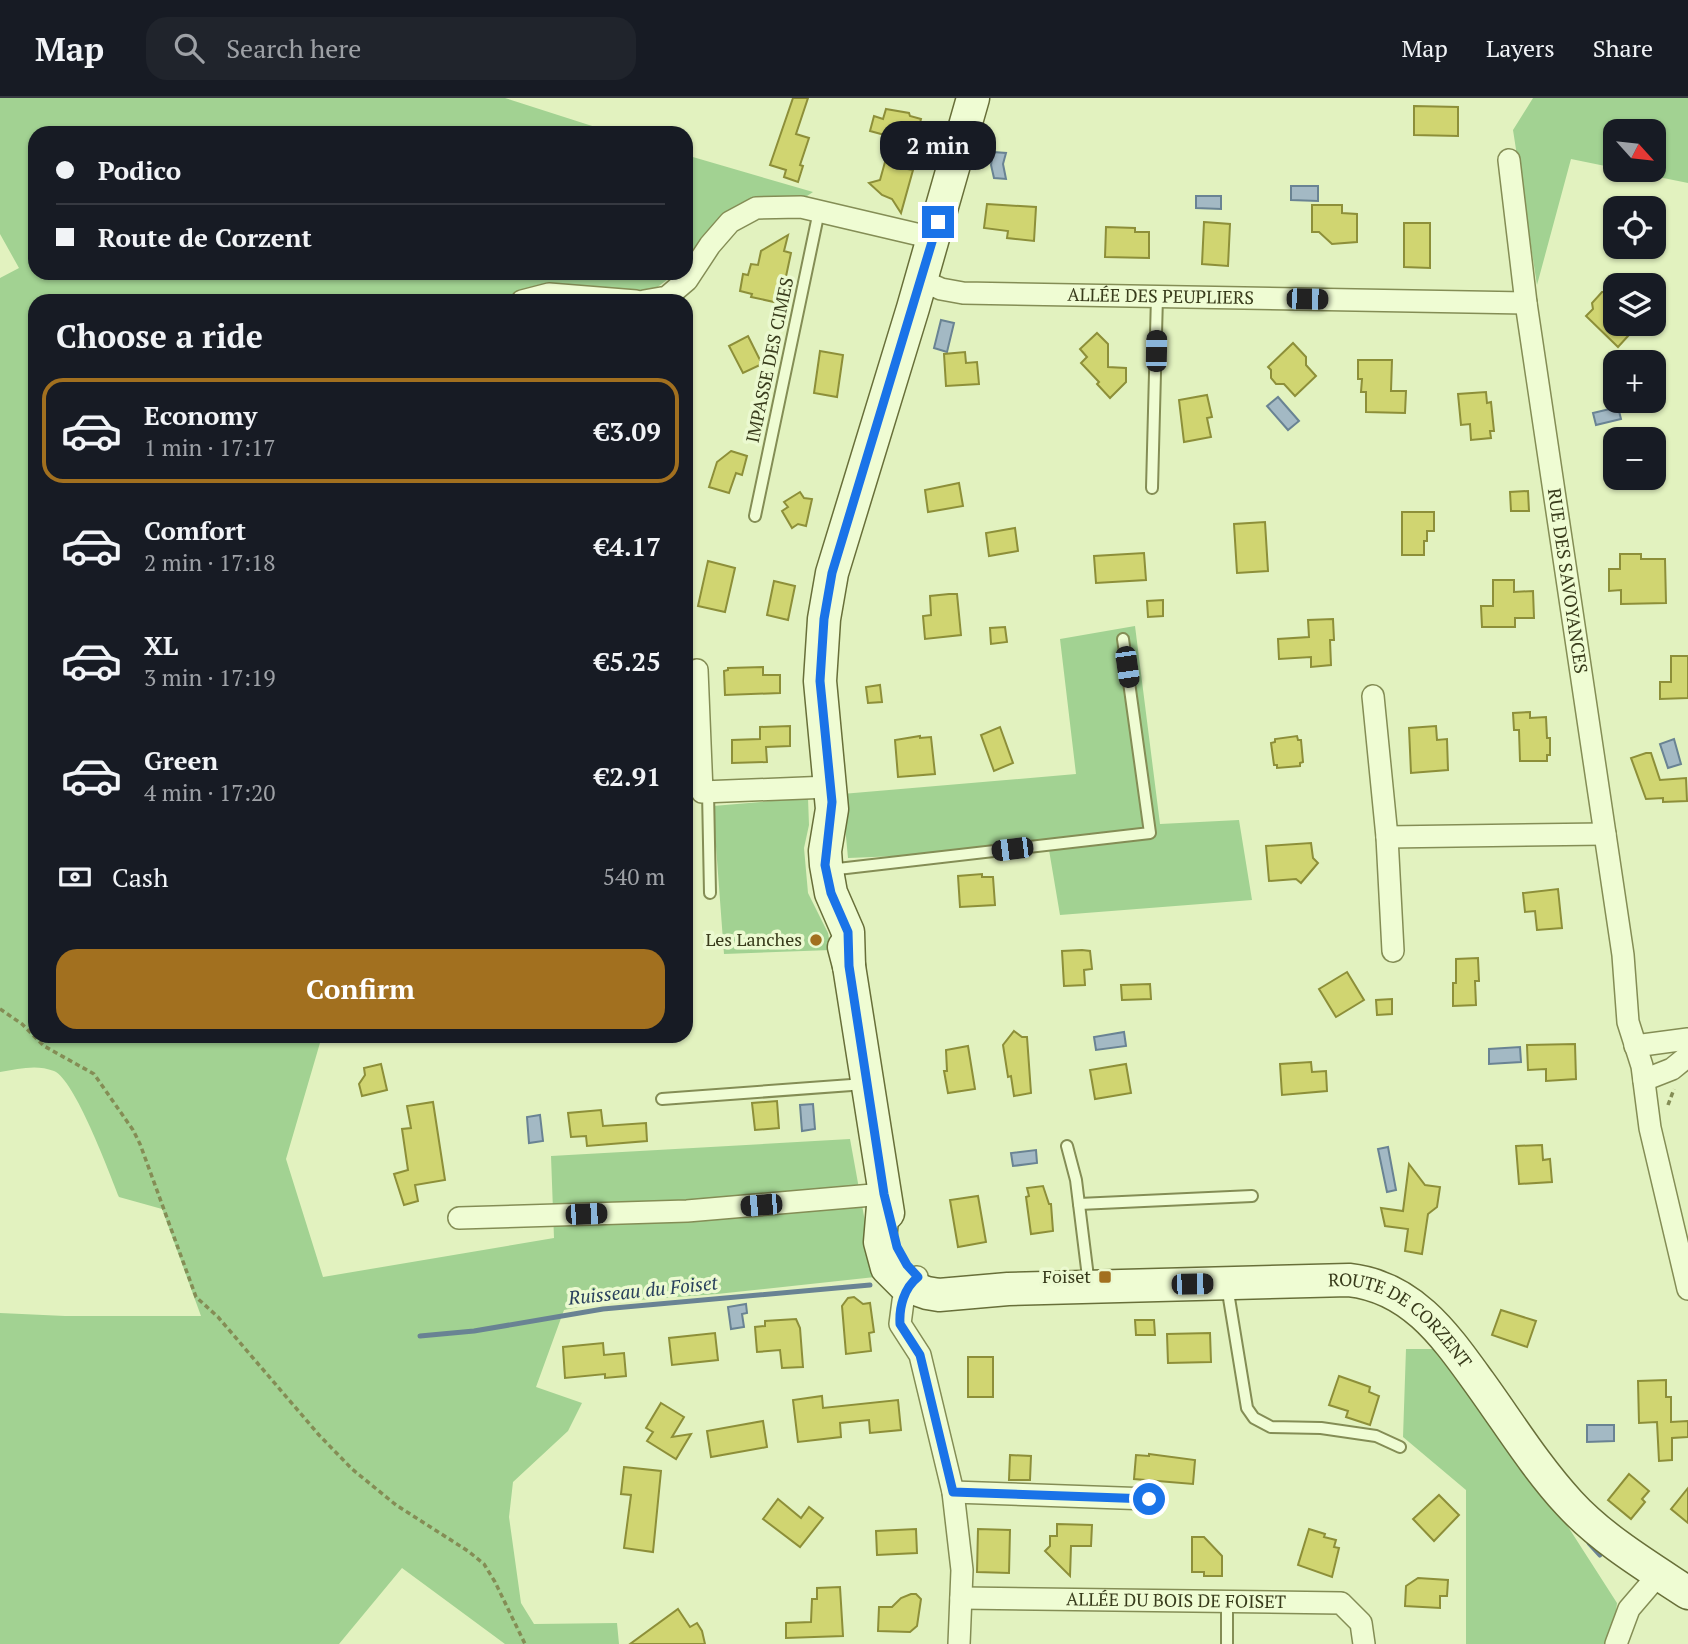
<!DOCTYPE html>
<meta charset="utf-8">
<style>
:root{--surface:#171b24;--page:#20242c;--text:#f1f3f6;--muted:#9ea1a6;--line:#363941;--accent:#a2701f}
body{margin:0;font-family:"PT Serif",serif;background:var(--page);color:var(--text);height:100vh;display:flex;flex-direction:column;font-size:26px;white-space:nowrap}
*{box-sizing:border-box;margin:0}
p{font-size:23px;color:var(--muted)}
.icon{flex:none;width:38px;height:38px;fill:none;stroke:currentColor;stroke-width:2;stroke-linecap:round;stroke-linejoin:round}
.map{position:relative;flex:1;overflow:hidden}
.side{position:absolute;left:28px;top:196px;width:665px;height:749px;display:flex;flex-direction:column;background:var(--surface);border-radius:21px;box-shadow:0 2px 5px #0004}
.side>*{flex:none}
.banner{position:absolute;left:28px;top:28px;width:665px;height:154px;border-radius:21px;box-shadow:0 2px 5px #0004;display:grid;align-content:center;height:154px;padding:0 28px;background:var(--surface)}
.needle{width:46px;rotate:117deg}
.buttons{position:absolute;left:1603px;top:21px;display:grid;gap:14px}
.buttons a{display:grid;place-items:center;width:63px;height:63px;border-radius:14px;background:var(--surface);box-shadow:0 2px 5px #0004;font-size:35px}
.end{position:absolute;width:32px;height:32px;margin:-16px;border:9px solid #1a73e8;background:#fff;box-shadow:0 0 0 4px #fff}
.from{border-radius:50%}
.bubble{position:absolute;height:49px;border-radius:21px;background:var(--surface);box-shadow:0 2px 5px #0004;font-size:23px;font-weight:800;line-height:49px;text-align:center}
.car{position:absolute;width:21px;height:42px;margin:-21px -10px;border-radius:9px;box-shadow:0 0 5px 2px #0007;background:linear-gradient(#222 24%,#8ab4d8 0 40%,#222 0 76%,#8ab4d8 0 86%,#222 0)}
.banner b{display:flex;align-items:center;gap:24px;height:66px;font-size:26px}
.banner b+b{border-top:2px solid var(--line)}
.banner i{width:18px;height:18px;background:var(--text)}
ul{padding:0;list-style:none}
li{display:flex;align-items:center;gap:21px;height:105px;margin:0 14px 10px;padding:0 14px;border:4px solid transparent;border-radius:21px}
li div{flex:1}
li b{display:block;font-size:26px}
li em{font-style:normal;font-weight:800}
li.active{border-color:var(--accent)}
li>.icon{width:63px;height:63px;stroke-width:1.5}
h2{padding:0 28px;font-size:32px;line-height:84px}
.pay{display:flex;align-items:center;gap:18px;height:77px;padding:0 28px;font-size:26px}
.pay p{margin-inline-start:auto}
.primary-button{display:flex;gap:14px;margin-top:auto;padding:14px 28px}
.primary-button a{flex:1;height:80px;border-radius:21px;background:var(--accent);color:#fff;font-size:28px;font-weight:800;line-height:80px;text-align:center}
header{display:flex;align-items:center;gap:42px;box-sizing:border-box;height:98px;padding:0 35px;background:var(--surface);border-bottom:2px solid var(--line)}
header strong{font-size:33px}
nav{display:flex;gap:38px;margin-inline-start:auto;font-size:24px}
.search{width:490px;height:63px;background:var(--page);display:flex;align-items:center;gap:18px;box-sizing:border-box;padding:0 24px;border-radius:21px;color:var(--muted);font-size:26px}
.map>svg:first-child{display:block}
</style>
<header>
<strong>Map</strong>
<div class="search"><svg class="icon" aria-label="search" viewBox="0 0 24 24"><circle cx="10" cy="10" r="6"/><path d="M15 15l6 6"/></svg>Search here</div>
<nav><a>Map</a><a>Layers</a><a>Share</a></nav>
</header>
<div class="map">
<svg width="1688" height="1546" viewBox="0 0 1688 1546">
<rect width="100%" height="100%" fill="#e2f2bf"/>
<!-- green -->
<g fill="#a2d292">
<path d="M 0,0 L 505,0 L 614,35 L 35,35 L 35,175 L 676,175 L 651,194 L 634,191 L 627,203 L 35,203 L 35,938 L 322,938 L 286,1061 L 323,1179 L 554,1140 L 551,1058 L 850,1041 L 875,1179 L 717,1196 L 598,1205 L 564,1212 L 536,1289 L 582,1305 L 568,1333 L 513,1384 L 509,1419 L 521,1505 L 534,1526 L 617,1525 L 619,1546 L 505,1546 L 402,1470 L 339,1546 L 0,1546 L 0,1215 L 65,1218 L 201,1218 L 162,1111 L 119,1099 C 109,1074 75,982 54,973 C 36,966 19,971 0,974 L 0,180 L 19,170 L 0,136 Z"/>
<polygon points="1533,0 1688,0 1688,85 1624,72 1654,72 1654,33 1615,33 1615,70 1571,61 1537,187 1513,32"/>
<polygon points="686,57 813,94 798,104 716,126 686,163"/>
<polygon points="1135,528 1160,726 1239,722 1252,802 1060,817 1049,752 848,760 842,696 1076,676 1060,541"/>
<polygon points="808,700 809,727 804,750 808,795 828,835 831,852 724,856 713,708"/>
<polygon points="1406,1251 1443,1251 1556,1410 1617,1505 1612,1546 1466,1546 1466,1392 1403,1339"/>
</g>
<!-- water -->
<g fill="#a3b9c4" stroke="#698393" stroke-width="2">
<polygon points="993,54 1006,55 1003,66 1006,81 994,80 991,67"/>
<polygon points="1291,88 1318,88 1318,103 1291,102"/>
<polygon points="1196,98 1221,98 1221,111 1196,110"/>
<polygon points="941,222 954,225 947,254 934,250"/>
<polygon points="1278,299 1299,323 1288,332 1267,308"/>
<polygon points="1618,309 1621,321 1596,327 1593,315"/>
<polygon points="1674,641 1681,666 1668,670 1660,646"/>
<polygon points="1124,934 1126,948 1096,952 1094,939"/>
<polygon points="1520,949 1521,964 1489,966 1489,951"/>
<polygon points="813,1006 815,1031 802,1033 800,1007"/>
<polygon points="540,1017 543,1043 529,1045 527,1019"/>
<polygon points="1388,1049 1396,1092 1387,1094 1378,1051"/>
<polygon points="1036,1052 1037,1065 1013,1068 1011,1055"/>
<polygon points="746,1206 747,1215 742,1216 744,1229 731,1231 728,1209"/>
<polygon points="1587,1327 1614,1327 1614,1343 1587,1344"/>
</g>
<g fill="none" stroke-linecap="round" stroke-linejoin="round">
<!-- stream -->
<g stroke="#698393" stroke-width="5">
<polyline points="420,1238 474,1233 603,1211 870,1187"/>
<polyline points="1589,1445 1600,1457"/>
</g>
</g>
<!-- building -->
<g fill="#d0d571" stroke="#8d8f39" stroke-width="2">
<polygon points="793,0 808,0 796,36 809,40 800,67 803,68 798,84 784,79 786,72 770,67"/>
<polygon points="1414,8 1458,9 1458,38 1414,37"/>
<polygon points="886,11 909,15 910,18 921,21 920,25 934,29 930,45 915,41 907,71 913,72 901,115 892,101 882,97 869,85 880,82 892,39 870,33 874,18 883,21"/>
<polygon points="987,106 1036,109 1034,143 1007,140 1008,133 984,130"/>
<polygon points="1312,107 1342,107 1342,115 1357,116 1357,144 1332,146 1319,134 1312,134"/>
<polygon points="1204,124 1230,126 1228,168 1202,166"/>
<polygon points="1404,125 1430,125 1430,170 1404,169"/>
<polygon points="1106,129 1135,130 1135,134 1149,134 1149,160 1105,159"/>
<polygon points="788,137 784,153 791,155 785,183 779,182 774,204 751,199 752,196 740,193 743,176 748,177 751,166 758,167 761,153"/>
<polygon points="1602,194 1608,194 1615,201 1615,226 1639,226 1618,249 1586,218 1593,211 1592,205"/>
<polygon points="1097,235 1108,246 1108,269 1126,270 1126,284 1110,300 1097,286 1099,284 1081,265 1087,259 1080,251"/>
<polygon points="748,238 762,266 743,275 729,248"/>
<polygon points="1293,245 1306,259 1306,267 1316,278 1295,298 1284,286 1276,286 1271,280 1271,272 1268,269"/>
<polygon points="820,253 843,257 837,299 814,295"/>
<polygon points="965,254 966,265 977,264 979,286 946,288 944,256"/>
<polygon points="1358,262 1392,262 1391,293 1406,293 1405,315 1366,314 1366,294 1361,294 1362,281 1358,281"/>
<polygon points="1486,294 1487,305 1491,304 1494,333 1490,333 1491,340 1471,342 1470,326 1461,327 1458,296"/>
<polygon points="1207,297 1212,319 1207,320 1211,339 1184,344 1179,302"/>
<polygon points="731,353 747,358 742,377 736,375 729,395 709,389 717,364"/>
<polygon points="959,385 963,408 928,414 925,392"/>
<polygon points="1528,393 1529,413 1511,413 1510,394"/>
<polygon points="800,394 804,400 812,401 806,428 798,426 792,430 782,413 788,409 784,404"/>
<polygon points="1402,414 1434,414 1434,433 1427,433 1427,443 1424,443 1424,457 1402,457"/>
<polygon points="1265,424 1268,473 1237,475 1234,426"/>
<polygon points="1015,430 1018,453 989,458 986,435"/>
<polygon points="1144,455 1146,482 1096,485 1094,458"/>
<polygon points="1620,456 1641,456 1641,461 1665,461 1666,505 1621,506 1621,492 1609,493 1609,471 1620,471"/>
<polygon points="708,463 735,470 725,514 698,508"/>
<polygon points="1493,482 1514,482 1514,494 1533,493 1534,520 1515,520 1515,529 1482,529 1481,508 1493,508"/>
<polygon points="774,483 795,488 788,522 767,517"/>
<polygon points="949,496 957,496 961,537 925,541 923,518 931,517 930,498"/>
<polygon points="1163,502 1163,518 1148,519 1147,503"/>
<polygon points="1333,521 1334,542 1330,542 1331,567 1311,569 1311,559 1279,561 1278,541 1309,539 1308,522"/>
<polygon points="1005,529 1007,544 991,546 990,530"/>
<polygon points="1671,558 1688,558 1688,600 1660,601 1660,584 1671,584"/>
<polygon points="763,569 763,577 780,577 780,595 725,597 724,573 728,572 728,570"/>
<polygon points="880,587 882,604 868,605 866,589"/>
<polygon points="1530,614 1530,620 1546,619 1547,640 1550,640 1550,657 1547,657 1547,663 1520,663 1519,632 1514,632 1513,615"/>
<polygon points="790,628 790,648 766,649 767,664 732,665 732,642 760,641 760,629"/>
<polygon points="1436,628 1437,642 1447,641 1448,672 1411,675 1409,630"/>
<polygon points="1000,629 1013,665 994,673 981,637"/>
<polygon points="920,638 920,640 931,639 935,676 898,679 895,642"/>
<polygon points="1297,638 1298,642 1301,642 1303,664 1300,665 1300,668 1277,670 1277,667 1274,667 1271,645 1275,644 1275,641"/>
<polygon points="1646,655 1651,655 1660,682 1686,680 1687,703 1663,704 1663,700 1646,701 1631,660"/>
<polygon points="1311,745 1313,760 1318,765 1301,785 1296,781 1269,783 1266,748"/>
<polygon points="982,776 982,779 993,779 995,807 960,809 958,778"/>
<polygon points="1558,791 1562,830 1537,832 1535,813 1525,814 1523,795"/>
<polygon points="1082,852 1090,853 1092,871 1084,872 1085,887 1064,888 1062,853"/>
<polygon points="1478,860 1479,883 1475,883 1476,907 1453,908 1453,885 1456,885 1456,861"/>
<polygon points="1347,874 1364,902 1336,919 1319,891"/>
<polygon points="1150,886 1151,901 1122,902 1121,887"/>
<polygon points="1392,901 1392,916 1377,917 1376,902"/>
<polygon points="1014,933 1022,939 1027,939 1031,995 1014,998 1011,978 1008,979 1003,947"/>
<polygon points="1575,946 1576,981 1546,983 1546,971 1528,972 1527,947"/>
<polygon points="968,948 975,991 948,995 944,973 947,973 946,952"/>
<polygon points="1311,964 1312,974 1326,973 1327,993 1282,997 1280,966"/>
<polygon points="381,966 387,992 362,998 359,986 365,977 364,970"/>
<polygon points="1126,966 1131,995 1095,1001 1090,972"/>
<polygon points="777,1003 779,1030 755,1032 752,1005"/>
<polygon points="433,1004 445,1082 415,1087 418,1103 404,1107 394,1076 408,1072 402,1031 411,1030 407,1008"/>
<polygon points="601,1012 603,1028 646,1025 647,1043 587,1048 586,1038 571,1039 568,1015"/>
<polygon points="1542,1047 1543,1062 1550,1061 1552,1084 1519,1086 1516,1048"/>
<polygon points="1409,1066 1425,1087 1440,1089 1437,1109 1428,1116 1422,1156 1405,1153 1408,1131 1385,1128 1381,1110 1403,1113"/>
<polygon points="1043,1088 1049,1106 1051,1106 1053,1133 1031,1136 1026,1099 1029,1098 1027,1090"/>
<polygon points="978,1098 986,1144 958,1149 950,1102"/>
<polygon points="854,1199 863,1206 870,1205 874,1234 869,1235 871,1253 846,1256 842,1208 848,1200"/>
<polygon points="1501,1212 1536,1223 1527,1249 1492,1237"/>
<polygon points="796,1221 800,1230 803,1269 782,1270 780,1252 757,1254 755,1229 765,1228 765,1223"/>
<polygon points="1135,1222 1154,1222 1155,1237 1136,1237"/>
<polygon points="715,1235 718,1262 672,1267 669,1240"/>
<polygon points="1210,1235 1211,1264 1168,1265 1167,1236"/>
<polygon points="603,1245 604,1257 624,1255 626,1278 605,1280 605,1276 565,1280 563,1249"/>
<rect x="968" y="1259" width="25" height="40"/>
<polygon points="1339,1278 1370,1289 1369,1294 1379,1298 1370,1327 1346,1319 1348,1313 1329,1307"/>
<polygon points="1666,1282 1666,1299 1671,1299 1671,1324 1688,1323 1688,1339 1672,1340 1672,1362 1659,1363 1657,1324 1639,1325 1638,1283"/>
<polygon points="822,1298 823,1310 898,1302 901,1332 870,1335 869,1322 840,1325 841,1339 798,1344 793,1302"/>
<polygon points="661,1305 684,1319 672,1339 691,1336 676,1361 647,1343 653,1334 646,1330"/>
<polygon points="763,1323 767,1349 711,1359 707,1333"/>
<polygon points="1149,1356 1195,1362 1193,1386 1134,1381 1136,1357 1149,1358"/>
<polygon points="1010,1357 1031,1358 1030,1382 1009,1382"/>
<polygon points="624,1369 661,1373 653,1454 624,1450 631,1397 621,1396"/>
<polygon points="1629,1376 1649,1393 1642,1401 1645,1404 1631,1421 1608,1402"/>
<polygon points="1688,1390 1688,1425 1671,1411"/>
<polygon points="1439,1397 1459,1417 1434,1443 1413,1421"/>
<polygon points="778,1401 801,1420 809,1409 823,1420 800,1449 763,1421"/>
<polygon points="1057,1426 1092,1427 1091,1448 1071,1448 1070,1478 1045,1453 1050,1448 1050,1438 1057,1438"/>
<polygon points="916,1431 917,1455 877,1457 876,1433"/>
<polygon points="978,1431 1010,1432 1009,1475 977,1474"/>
<polygon points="1309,1431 1325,1436 1324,1439 1336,1442 1334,1449 1339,1450 1332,1479 1298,1467"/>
<polygon points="1192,1439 1204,1439 1222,1458 1222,1478 1204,1478 1204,1474 1192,1474"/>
<polygon points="1418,1480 1448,1482 1447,1498 1440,1498 1440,1510 1405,1508 1406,1488"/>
<polygon points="840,1489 843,1538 786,1540 786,1525 811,1524 812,1501 817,1501 817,1490"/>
<polygon points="911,1496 916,1496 921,1501 917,1528 910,1534 878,1533 879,1509 892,1509 901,1500"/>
<polygon points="678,1511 690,1529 697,1525 702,1533 705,1546 630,1546"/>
</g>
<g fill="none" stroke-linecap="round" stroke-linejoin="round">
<defs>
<g id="lane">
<polyline points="1152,390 1157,198"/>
<polyline points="755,418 819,113"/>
<polyline points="708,694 710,795"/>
<polyline points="829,772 1150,735 1123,541"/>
<polyline points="662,1001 865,986"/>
<polyline points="1067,1048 1076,1082 1089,1187"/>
<polyline points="1079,1106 1252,1098"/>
<polyline points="1227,1188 1247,1310 1254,1320 1271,1329 1321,1330 1376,1338 1400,1349"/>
<polyline points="1227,1546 1227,1504"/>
</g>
<g id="street">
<path id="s1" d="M 1509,62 L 1526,205 L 1623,857 L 1628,924 L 1642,968 L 1650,1030 L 1688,1191"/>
<path id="s2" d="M 921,182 L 941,191 L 963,195 L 1526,205"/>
<polyline points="522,203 549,196 636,203"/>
<polyline points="644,203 667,199 687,182 710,147 730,124 756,110 801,109 933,140"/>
<polyline points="697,572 702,694 829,689"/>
<polyline points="1373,598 1387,739 1393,853"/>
<polyline points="1387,739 1605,736"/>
<polyline points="1635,948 1688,941"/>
<polyline points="1644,982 1672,971 1688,958"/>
<polyline points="459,1120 687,1113 884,1096"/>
<polyline points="917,1179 908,1190 903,1203 900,1226 920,1257 953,1394 962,1472 959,1546"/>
<polyline points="953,1394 1149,1401"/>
<path id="s3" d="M 961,1500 L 1341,1505 L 1361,1525 L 1364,1546"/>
<polyline points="1616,1546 1629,1511 1659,1476"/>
</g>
<g id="secondary">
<polyline points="844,849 849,868 888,1115"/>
<polyline points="849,868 848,834 831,795 826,767 825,753 832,711 820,583 824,521 832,475 913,210 973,0"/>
<path id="s4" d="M 884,1096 L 880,1144 L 887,1170 L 904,1187 L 927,1195 L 939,1197 L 1008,1191 L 1349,1182 C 1412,1189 1445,1237 1479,1284 C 1508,1324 1535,1368 1569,1405 C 1602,1441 1647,1468 1688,1495"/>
</g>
</defs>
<!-- lane casing -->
<use href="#lane" stroke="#848d55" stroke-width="14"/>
<!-- street casing -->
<use href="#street" stroke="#848d55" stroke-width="24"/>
<!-- secondary casing -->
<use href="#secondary" stroke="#686f39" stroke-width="35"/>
<!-- path -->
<g stroke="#848d55" stroke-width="3.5" stroke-dasharray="5 3.5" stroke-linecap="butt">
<polyline points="0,911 22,926 44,948 94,976 133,1032 140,1046 196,1199 218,1219 319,1337 352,1371 396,1407 468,1453 484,1466 495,1484 525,1546"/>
<polyline points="1668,1007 1674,991"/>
</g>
<!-- lane -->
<use href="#lane" stroke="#effcd3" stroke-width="10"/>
<!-- street -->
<use href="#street" stroke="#effcd3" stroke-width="21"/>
<!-- secondary -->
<use href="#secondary" stroke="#effcd3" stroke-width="32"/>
</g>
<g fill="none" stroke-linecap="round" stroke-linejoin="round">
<!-- route -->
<path stroke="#1a73e8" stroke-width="9" d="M 938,124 L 832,475 L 824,521 L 820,583 L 832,704 L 825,767 L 831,795 L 848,834 L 849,868 L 884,1096 L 897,1149 L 907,1167 L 918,1179 C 904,1190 899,1209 900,1226 L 920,1257 L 953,1394 L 1149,1401"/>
</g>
<!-- markers -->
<g fill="#a2701f" stroke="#ebf9d0" stroke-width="2.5">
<circle cx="816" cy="842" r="7"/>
<rect x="1098" y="1172" width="14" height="14" rx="3.5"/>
</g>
<g text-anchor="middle" stroke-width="7" stroke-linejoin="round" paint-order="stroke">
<!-- street labels -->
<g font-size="18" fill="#383b1b" stroke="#ebf9d0">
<text dy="6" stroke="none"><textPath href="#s2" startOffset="242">ALLÉE DES PEUPLIERS</textPath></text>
<text transform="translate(770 262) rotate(-78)" y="6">IMPASSE DES CIMES</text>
<text dy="6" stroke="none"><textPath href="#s1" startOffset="425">RUE DES SAVOYANCES</textPath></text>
<text dy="6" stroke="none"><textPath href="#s4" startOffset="611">ROUTE DE CORZENT</textPath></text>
<text dy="6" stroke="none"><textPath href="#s3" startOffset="215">ALLÉE DU BOIS DE FOISET</textPath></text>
</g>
<!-- poi labels -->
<g font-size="18" fill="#383b1b" stroke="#ebf9d0" text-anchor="end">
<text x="802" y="848">Les Lanches</text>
<text x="1091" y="1185">Foiset</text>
</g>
<!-- water labels -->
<g font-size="19" font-style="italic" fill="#29405c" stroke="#ebf9d0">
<text transform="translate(643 1192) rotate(-6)" y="7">Ruisseau du Foiset</text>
</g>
</g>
</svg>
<div class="buttons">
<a><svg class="needle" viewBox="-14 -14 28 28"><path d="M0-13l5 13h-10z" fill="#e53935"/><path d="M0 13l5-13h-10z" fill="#9ea1a6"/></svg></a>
<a><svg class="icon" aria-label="locate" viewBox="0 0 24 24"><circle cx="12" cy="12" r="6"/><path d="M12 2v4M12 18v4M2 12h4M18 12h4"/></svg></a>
<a><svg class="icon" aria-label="layers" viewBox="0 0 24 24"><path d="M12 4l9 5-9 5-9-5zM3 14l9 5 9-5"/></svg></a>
<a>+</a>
<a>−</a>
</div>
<i class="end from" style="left:1149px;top:1401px"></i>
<i class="end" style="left:938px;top:124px"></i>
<div class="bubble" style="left:880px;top:23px;width:116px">2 min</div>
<i class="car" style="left:1307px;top:201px;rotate:91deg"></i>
<i class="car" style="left:1156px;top:253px;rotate:1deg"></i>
<i class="car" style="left:1127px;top:569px;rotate:172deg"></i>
<i class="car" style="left:1012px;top:751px;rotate:263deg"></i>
<i class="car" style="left:761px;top:1107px;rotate:265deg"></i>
<i class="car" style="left:586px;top:1116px;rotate:88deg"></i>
<i class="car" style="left:1192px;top:1186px;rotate:89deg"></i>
<div class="banner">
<b><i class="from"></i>Podico</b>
<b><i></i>Route de Corzent</b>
</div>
<section class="side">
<h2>Choose a ride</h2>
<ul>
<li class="active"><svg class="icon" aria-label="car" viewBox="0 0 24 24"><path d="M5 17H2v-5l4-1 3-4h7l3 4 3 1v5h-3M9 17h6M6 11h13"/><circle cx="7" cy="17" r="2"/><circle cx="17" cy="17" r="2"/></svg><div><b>Economy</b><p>1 min · 17:17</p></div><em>€3.09</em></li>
<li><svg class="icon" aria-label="car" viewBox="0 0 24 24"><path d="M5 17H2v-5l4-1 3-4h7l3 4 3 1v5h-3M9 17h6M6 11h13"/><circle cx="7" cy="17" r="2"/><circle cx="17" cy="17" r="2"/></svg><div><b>Comfort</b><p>2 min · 17:18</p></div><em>€4.17</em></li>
<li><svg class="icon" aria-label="car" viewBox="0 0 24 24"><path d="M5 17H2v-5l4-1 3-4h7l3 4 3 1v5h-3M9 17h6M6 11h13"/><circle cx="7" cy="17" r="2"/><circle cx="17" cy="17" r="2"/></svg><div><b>XL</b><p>3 min · 17:19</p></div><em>€5.25</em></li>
<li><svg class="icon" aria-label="car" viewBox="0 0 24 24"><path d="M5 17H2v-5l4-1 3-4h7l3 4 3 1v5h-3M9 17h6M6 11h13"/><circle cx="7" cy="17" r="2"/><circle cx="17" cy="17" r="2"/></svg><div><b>Green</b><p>4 min · 17:20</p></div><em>€2.91</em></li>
</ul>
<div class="pay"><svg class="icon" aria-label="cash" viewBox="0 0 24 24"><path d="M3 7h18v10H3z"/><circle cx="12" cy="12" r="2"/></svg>Cash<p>540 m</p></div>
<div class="primary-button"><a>Confirm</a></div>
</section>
</div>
